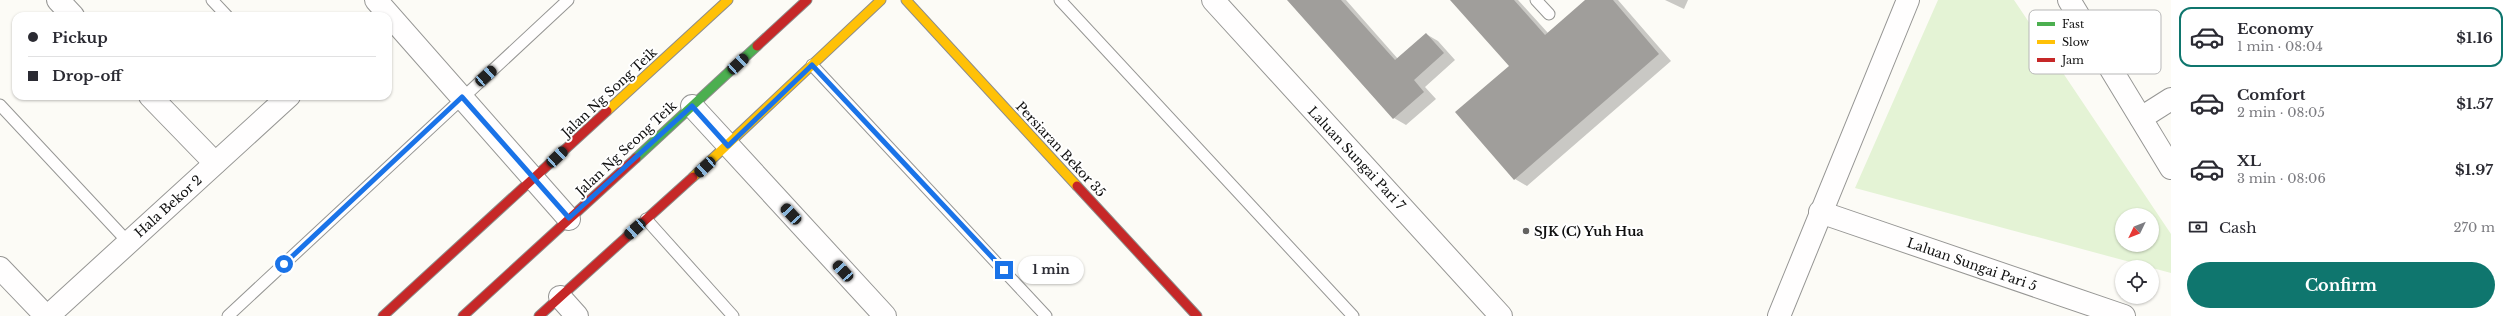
<!DOCTYPE html>
<meta charset="utf-8">
<style>
:root{--surface:#fff;--page:#f7f7f7;--text:#2b2b33;--muted:#7c7c81;--line:#e1e1e2;--accent:#0f766e}
body{margin:0;font-family:"Libre Baskerville",serif;background:var(--page);color:var(--text);height:100vh;display:flex;flex-direction:column;font-size:15px;white-space:nowrap}
*{box-sizing:border-box;margin:0}
p{font-size:13px;color:var(--muted)}
.icon{flex:none;width:22px;height:22px;fill:none;stroke:currentColor;stroke-width:2;stroke-linecap:round;stroke-linejoin:round}
.map{position:relative;flex:1;overflow:hidden}
.panel{display:flex;flex-direction:column;background:var(--surface);width:340px}
.panel>*{flex:none}
.top-card{position:absolute;left:12px;top:12px;width:380px;height:88px;border-radius:12px;box-shadow:0 1px 3px #0004;display:grid;align-content:center;height:88px;padding:0 16px;background:var(--surface)}
.needle{width:26px;rotate:227deg}
.buttons{position:absolute;left:2115px;top:208px;display:grid;gap:8px}
.buttons a{display:grid;place-items:center;width:44px;height:44px;border-radius:50%;background:var(--surface);box-shadow:0 1px 3px #0004;font-size:20px}
.end{position:absolute;width:18px;height:18px;margin:-9px;border:5px solid #1a73e8;background:#fff;box-shadow:0 0 0 2px #fff}
.from{border-radius:50%}
.bubble{position:absolute;height:28px;border-radius:14px;background:var(--surface);box-shadow:0 1px 3px #0004;font-size:13px;font-weight:700;line-height:28px;text-align:center}
.car{position:absolute;width:12px;height:24px;margin:-12px -6px;border-radius:5px;box-shadow:0 0 3px 1px #0007;background:linear-gradient(#222 24%,#8ab4d8 0 40%,#222 0 76%,#8ab4d8 0 86%,#222 0)}
.top-card b{display:flex;align-items:center;gap:14px;height:38px;font-size:15px}
.top-card b+b{border-top:1px solid var(--line)}
.top-card i{width:10px;height:10px;background:var(--text)}
ul{padding:7px 0 0;list-style:none}
li{display:flex;align-items:center;gap:12px;height:60px;margin:0 8px 6px;padding:0 8px;border:2px solid transparent;border-radius:12px}
li div{flex:1}
li b{display:block;font-size:15px}
li em{font-style:normal;font-weight:700}
li.current{border-color:var(--accent)}
li>.icon{width:36px;height:36px;stroke-width:1.5}
.pay{display:flex;align-items:center;gap:10px;height:44px;padding:0 16px;font-size:15px}
.pay p{margin-inline-start:auto}
.cta{display:flex;gap:8px;margin-top:auto;padding:8px 16px}
.cta a{flex:1;height:46px;border-radius:24px;background:var(--accent);color:#fff;font-size:16px;font-weight:700;line-height:46px;text-align:center}
main{display:flex;flex:1;min-height:0}
.map>svg:first-child{display:block}
</style>
<main>
<div class="map">
<svg width="2171" height="316" viewBox="0 0 2171 316">
<rect width="100%" height="100%" fill="#fcfbf6"/>
<!-- green -->
<path fill="#e4f3d5" fill-rule="evenodd" d="M 1938,0 L 2014,0 L 2171,234 L 2171,273 L 1855,188 ZM 2122,215 L 2152,215 L 2152,245 L 2122,245 Z"/>
<!-- shadow -->
<g fill="#0003">
<polygon points="1289,0 1346,0 1398,59 1426,34 1438,41 1455,60 1425,87 1436,99 1406,125 1394,118"/>
<polygon points="1452,0 1518,0 1548,33 1587,0 1618,0 1671,61 1527,186 1515,179 1511,66"/>
<polygon points="1665,0 1688,0 1684,9"/>
</g>
<!-- building -->
<g fill="#a09e9b">
<polygon points="1287,0 1341,0 1395,60 1426,33 1444,53 1414,80 1424,92 1393,119"/>
<polygon points="1450,0 1514,0 1545,35 1585,0 1613,0 1659,54 1514,180 1455,112 1509,66"/>
</g>
<g fill="none" stroke-linecap="round" stroke-linejoin="round">
<defs>
<g id="lane">
<polyline points="212,0 227,16"/>
<polyline points="1060,0 1353,316"/>
<polyline points="1536,0 1549,14"/>
<polyline points="812,65 1046,316"/>
<polyline points="0,105 128,242"/>
<polyline points="646,219 733,316"/>
<polyline points="228,316 568,0"/>
</g>
<g id="street">
<polyline points="58,0 73,16"/>
<polyline points="376,0 569,219"/>
<polyline points="1213,0 1501,316"/>
<polyline points="2069,0 2171,168"/>
<polyline points="150,96 215,163"/>
<polyline points="692,106 885,316"/>
<polyline points="2141,118 2171,99"/>
<polyline points="1820,212 2124,316"/>
<polyline points="0,268 46,316"/>
<polyline points="560,297 577,316"/>
<polyline points="48,316 289,96"/>
<polyline points="1779,316 1908,0"/>
</g>
<polyline id="fast" points="636,158 757,46"/>
<g id="slow">
<polyline points="906,0 1077,186"/>
<polyline points="607,111 728,0"/>
<polyline points="693,177 881,0"/>
</g>
<g id="jam">
<polyline points="757,46 807,0"/>
<polyline points="1077,186 1197,316"/>
<polyline points="383,316 607,111"/>
<polyline points="463,316 636,158"/>
<polyline points="539,316 693,177"/>
</g>
</defs>
<!-- lane casing -->
<use href="#lane" stroke="#969694" stroke-width="13"/>
<!-- street casing -->
<use href="#street" stroke="#969694" stroke-width="24"/>
<!-- fast casing -->
<use href="#fast" stroke="#8d8c8a" stroke-width="11"/>
<!-- slow casing -->
<use href="#slow" stroke="#8d8c8a" stroke-width="11"/>
<!-- jam casing -->
<use href="#jam" stroke="#8d8c8a" stroke-width="11"/>
<!-- lane -->
<use href="#lane" stroke="#fffefe" stroke-width="11"/>
<!-- street -->
<use href="#street" stroke="#fffefe" stroke-width="22"/>
<!-- fast -->
<use href="#fast" stroke="#4caf50" stroke-width="9"/>
<!-- slow -->
<use href="#slow" stroke="#ffc107" stroke-width="9"/>
<!-- jam -->
<use href="#jam" stroke="#c62828" stroke-width="9"/>
</g>
<g fill="none" stroke-linecap="round" stroke-linejoin="round">
<!-- route -->
<polyline stroke="#1a73e8" stroke-width="5" points="284,264 462,97 569,218 692,106 728,146 812,65 1004,270"/>
</g>
<!-- markers -->
<circle fill="#636260" stroke="#fff" stroke-width="1.5" cx="1526" cy="231" r="4"/>
<g text-anchor="middle" stroke-width="4" stroke-linejoin="round" paint-order="stroke">
<!-- street labels -->
<g font-size="13" fill="#101010" stroke="#fff">
<text transform="translate(609 92) rotate(-43)" y="5">Jalan Ng Song Teik</text>
<text transform="translate(626 148) rotate(-43)" y="5">Jalan Ng Seong Teik</text>
<text transform="translate(1061 149) rotate(47)" y="5">Persiaran Bekor 35</text>
<text transform="translate(1357 158) rotate(47)" y="5">Laluan Sungai Pari 7</text>
<text transform="translate(168 206) rotate(-42)" y="5">Hala Bekor 2</text>
<text transform="translate(1972 264) rotate(19)" y="5">Laluan Sungai Pari 5</text>
</g>
<!-- poi labels -->
<g font-size="13" font-weight="bold" fill="#101010" stroke="#fff" text-anchor="start">
<text x="1534" y="236">SJK (C) Yuh Hua</text>
</g>
</g>
<!-- legend -->
<rect x="2029" y="10" width="132" height="64" rx="6" fill="#fff" stroke="#b7b7b7" stroke-width="1"/>
<rect x="2037" y="22" width="18" height="4" fill="#4caf50"/>
<rect x="2037" y="40" width="18" height="4" fill="#ffc107"/>
<rect x="2037" y="58" width="18" height="4" fill="#c62828"/>
<g font-size="11" fill="#101010">
<text x="2062" y="28">Fast</text>
<text x="2062" y="46">Slow</text>
<text x="2062" y="64">Jam</text>
</g>
</svg>
<div class="buttons">
<a><svg class="needle" viewBox="-14 -14 28 28"><path d="M0-13l5 13h-10z" fill="#e53935"/><path d="M0 13l5-13h-10z" fill="#7c7c81"/></svg></a>
<a><svg class="icon" aria-label="locate" viewBox="0 0 24 24"><circle cx="12" cy="12" r="6"/><path d="M12 2v4M12 18v4M2 12h4M18 12h4"/></svg></a>
</div>
<i class="end from" style="left:284px;top:264px"></i>
<i class="end" style="left:1004px;top:270px"></i>
<div class="bubble" style="left:1018px;top:256px;width:66px">1 min</div>
<i class="car" style="left:738px;top:64px;rotate:47deg"></i>
<i class="car" style="left:486px;top:76px;rotate:48deg"></i>
<i class="car" style="left:557px;top:157px;rotate:47deg"></i>
<i class="car" style="left:705px;top:167px;rotate:228deg"></i>
<i class="car" style="left:791px;top:214px;rotate:317deg"></i>
<i class="car" style="left:635px;top:229px;rotate:228deg"></i>
<i class="car" style="left:843px;top:271px;rotate:318deg"></i>
<div class="top-card">
<b><i class="from"></i>Pickup</b>
<b><i></i>Drop-off</b>
</div>
</div>
<section class="panel">
<ul>
<li class="current"><svg class="icon" aria-label="car" viewBox="0 0 24 24"><path d="M5 17H2v-5l4-1 3-4h7l3 4 3 1v5h-3M9 17h6M6 11h13"/><circle cx="7" cy="17" r="2"/><circle cx="17" cy="17" r="2"/></svg><div><b>Economy</b><p>1 min · 08:04</p></div><em>$1.16</em></li>
<li><svg class="icon" aria-label="car" viewBox="0 0 24 24"><path d="M5 17H2v-5l4-1 3-4h7l3 4 3 1v5h-3M9 17h6M6 11h13"/><circle cx="7" cy="17" r="2"/><circle cx="17" cy="17" r="2"/></svg><div><b>Comfort</b><p>2 min · 08:05</p></div><em>$1.57</em></li>
<li><svg class="icon" aria-label="car" viewBox="0 0 24 24"><path d="M5 17H2v-5l4-1 3-4h7l3 4 3 1v5h-3M9 17h6M6 11h13"/><circle cx="7" cy="17" r="2"/><circle cx="17" cy="17" r="2"/></svg><div><b>XL</b><p>3 min · 08:06</p></div><em>$1.97</em></li>
</ul>
<div class="pay"><svg class="icon" aria-label="cash" viewBox="0 0 24 24"><path d="M3 7h18v10H3z"/><circle cx="12" cy="12" r="2"/></svg>Cash<p>270 m</p></div>
<div class="cta"><a>Confirm</a></div>
</section>
</main>
